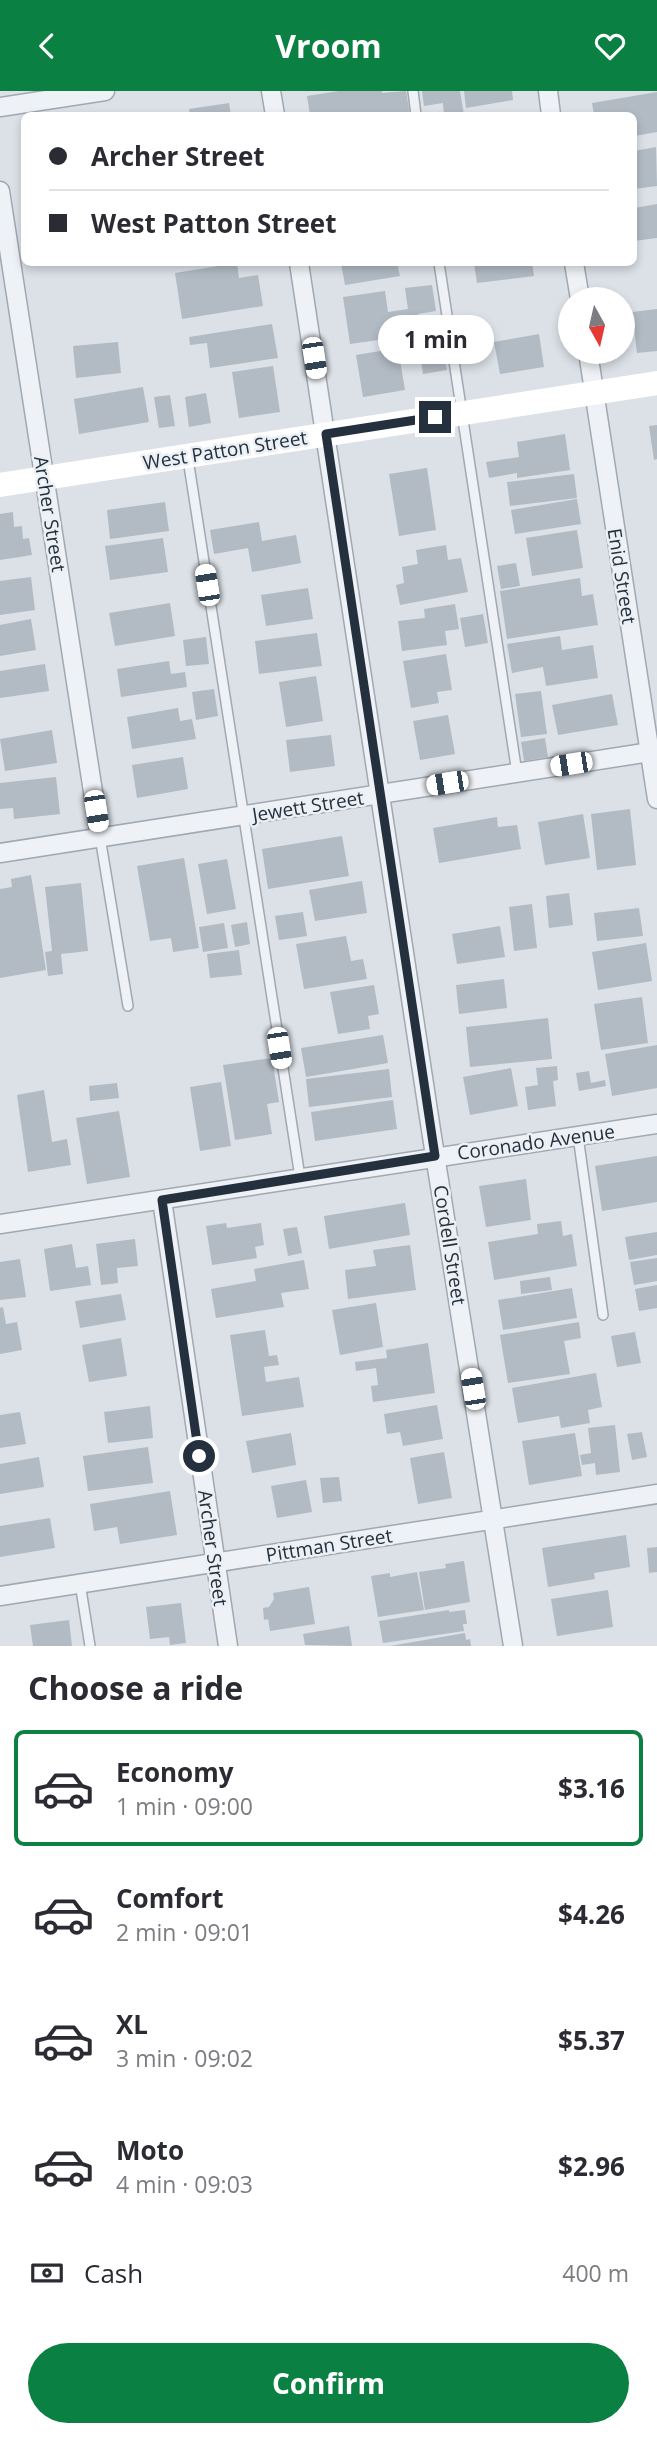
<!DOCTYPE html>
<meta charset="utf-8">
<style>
:root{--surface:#fff;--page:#f7f7f7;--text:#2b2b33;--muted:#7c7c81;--line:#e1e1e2;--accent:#0b8043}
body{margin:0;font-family:"Open Sans",sans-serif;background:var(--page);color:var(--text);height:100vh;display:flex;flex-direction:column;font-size:26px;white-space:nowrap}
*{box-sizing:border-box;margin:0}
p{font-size:23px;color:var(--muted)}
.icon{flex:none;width:38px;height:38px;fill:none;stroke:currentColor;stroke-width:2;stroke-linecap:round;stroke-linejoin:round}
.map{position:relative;height:1555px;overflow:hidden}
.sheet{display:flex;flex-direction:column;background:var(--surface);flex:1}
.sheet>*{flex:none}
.guide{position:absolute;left:21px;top:21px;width:616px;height:154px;border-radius:10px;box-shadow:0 4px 10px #0003;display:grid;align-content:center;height:154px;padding:0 28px;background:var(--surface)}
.needle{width:46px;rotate:172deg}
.controls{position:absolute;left:558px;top:196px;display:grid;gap:14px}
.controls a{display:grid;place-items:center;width:77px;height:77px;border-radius:50%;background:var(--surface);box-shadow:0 4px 10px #0003;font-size:35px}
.end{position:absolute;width:32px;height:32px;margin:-16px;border:9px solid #25303e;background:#fff;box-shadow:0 0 0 4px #fff}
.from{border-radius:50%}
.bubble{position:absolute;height:49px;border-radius:24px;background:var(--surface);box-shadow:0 4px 10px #0003;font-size:23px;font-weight:700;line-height:49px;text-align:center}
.car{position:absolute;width:21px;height:42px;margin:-21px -10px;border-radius:9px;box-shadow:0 0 5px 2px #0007;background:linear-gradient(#fff 24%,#345 0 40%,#fff 0 76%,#345 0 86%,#fff 0)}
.guide b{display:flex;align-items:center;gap:24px;height:66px;font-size:26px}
.guide b+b{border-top:2px solid var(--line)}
.guide i{width:18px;height:18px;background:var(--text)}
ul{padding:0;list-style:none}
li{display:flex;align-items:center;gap:21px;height:116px;margin:0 14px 10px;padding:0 14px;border:4px solid transparent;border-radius:10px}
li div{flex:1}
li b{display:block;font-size:26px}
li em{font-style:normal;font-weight:700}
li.on{border-color:var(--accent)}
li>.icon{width:63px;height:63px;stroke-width:1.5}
h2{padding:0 28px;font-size:32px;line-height:84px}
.pay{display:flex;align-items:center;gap:18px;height:77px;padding:0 28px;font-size:26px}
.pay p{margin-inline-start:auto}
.button{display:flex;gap:14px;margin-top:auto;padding:14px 28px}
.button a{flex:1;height:80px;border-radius:42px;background:var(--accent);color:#fff;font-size:28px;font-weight:700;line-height:80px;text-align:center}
header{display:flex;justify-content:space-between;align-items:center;height:91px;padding:0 28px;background:var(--accent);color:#fff;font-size:32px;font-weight:700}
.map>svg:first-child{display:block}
</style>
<header><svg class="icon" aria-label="back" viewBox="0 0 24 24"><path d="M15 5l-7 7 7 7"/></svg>Vroom<svg class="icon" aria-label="heart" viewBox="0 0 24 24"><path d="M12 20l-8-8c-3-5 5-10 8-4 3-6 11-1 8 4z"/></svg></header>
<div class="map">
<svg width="657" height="1555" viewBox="0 0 657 1555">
<rect width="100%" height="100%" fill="#dbe1e7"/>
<!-- building -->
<g fill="#b2bac4">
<polygon points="339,0 382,0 382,2 406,0 410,24 310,24 307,5"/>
<polygon points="422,0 460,0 464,24 444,24 443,12 424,15"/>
<polygon points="464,0 512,0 513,9 466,17"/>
<polygon points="657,1 657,41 634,45 634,24 594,24 592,12"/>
<polygon points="229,12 231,24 190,24 189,18"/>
<polygon points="656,56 657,95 634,98 634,60"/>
<polygon points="657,113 657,147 634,150 634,117"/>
<polygon points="237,172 239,187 258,184 263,215 182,228 175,182"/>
<polygon points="341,172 397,172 400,185 345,194"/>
<polygon points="474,172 532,172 534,185 477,192"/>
<polygon points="432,194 436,220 418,223 421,243 350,253 343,206 385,200 388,221 408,218 405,197"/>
<polygon points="657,218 657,260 637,262 632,221"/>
<polygon points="272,233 278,267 210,277 207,252 190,254 189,246"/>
<polygon points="539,243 544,276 500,283 494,251"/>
<polygon points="118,251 121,282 76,287 73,255"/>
<polygon points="398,257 405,299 363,306 356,264"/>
<polygon points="443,259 447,279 423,283 420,263"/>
<polygon points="273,275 280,321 239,327 232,281"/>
<polygon points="143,296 149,331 79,343 74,308"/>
<polygon points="206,302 211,332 189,336 185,306"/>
<polygon points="170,304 175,335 159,337 154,306"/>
<polygon points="657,334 657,368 654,369 649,335"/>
<polygon points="565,343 570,379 517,387 517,382 489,387 486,371 519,366 517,351"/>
<polygon points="427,377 436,439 399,445 389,383"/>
<polygon points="574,383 577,407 510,415 507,391"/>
<polygon points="577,408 581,433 515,443 511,419"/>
<polygon points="165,411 169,440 110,448 107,419"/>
<polygon points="13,421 14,436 22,435 23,448 29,447 32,464 0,469 0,423"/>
<polygon points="259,431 262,450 296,444 301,472 252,481 248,457 214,463 210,439"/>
<polygon points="577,439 583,477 532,485 526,447"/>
<polygon points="163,447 168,481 110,489 105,455"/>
<polygon points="446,454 448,469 461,467 468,501 400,514 396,494 404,492 402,476 418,473 416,459"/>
<polygon points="516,472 520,495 501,498 497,475"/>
<polygon points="31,486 35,519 0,524 0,490"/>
<polygon points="580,487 582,505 593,503 598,534 507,548 500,500"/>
<polygon points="308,497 313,528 266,535 261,504"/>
<polygon points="170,512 175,545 115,555 109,522"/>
<polygon points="455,513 459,538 445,540 447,554 402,560 398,530 425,527 424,518"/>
<polygon points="483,523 488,552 465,556 460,527"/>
<polygon points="31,528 36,559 0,565 0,534"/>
<polygon points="317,542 322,575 259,583 255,550"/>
<polygon points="560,545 562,559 593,554 598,587 546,595 543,576 512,582 507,553"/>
<polygon points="206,546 209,573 186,575 183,549"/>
<polygon points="446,563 452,599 437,601 439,612 411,617 403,570"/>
<polygon points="169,570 171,583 185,581 187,596 121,606 117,578"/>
<polygon points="45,573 49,600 0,607 0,580"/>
<polygon points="316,585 323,630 286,636 279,591"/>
<polygon points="214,598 218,625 196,629 192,601"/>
<polygon points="541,600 547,643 521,646 515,603"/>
<polygon points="612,603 618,634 558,644 552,614"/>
<polygon points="178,617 180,630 192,628 196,648 132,658 127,626"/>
<polygon points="448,624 455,663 420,669 413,630"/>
<polygon points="52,639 57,672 5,680 0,648"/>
<polygon points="331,644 335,675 290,681 286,649"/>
<polygon points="545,647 548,666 524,670 521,651"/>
<polygon points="183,666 188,698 137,707 132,674"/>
<polygon points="56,686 60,723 14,728 13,717 0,718 0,692"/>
<polygon points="630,718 636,774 597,779 591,723"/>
<polygon points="583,723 590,767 545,774 538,731"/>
<polygon points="497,726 498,736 517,734 521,758 439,772 433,737"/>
<polygon points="342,745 349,785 268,798 262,758"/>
<polygon points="184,767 199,857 173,861 171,847 150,850 137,775"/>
<polygon points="227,768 236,818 207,823 198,773"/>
<polygon points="31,784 46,879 0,887 0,798 12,796 11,788"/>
<polygon points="362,790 367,822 315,830 309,799"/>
<polygon points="81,792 88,860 61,863 63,883 48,885 45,861 52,860 45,796"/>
<polygon points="569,802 573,834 549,837 546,805"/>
<polygon points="532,813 537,857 514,860 509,816"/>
<polygon points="639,817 643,845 597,850 594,822"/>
<polygon points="303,821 307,845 279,849 275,825"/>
<polygon points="247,831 250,853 235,856 231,834"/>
<polygon points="224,832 228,857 203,861 199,836"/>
<polygon points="500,835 505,866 457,873 452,843"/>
<polygon points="346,845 351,870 363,868 367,888 304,898 296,853"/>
<polygon points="646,852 652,890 598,899 592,861"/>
<polygon points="239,859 242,884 210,887 207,863"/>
<polygon points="504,888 507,917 459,923 456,894"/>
<polygon points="374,894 379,923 368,925 370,938 338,943 330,901"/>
<polygon points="642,906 648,952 601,959 594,913"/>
<polygon points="548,927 552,968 470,976 466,936"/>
<polygon points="383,944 388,972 306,986 301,957"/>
<polygon points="657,954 657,997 612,1005 605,963"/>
<polygon points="272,967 279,1011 267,1013 272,1043 235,1049 223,974"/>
<polygon points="557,975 558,989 553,990 556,1015 528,1019 525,996 538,994 536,977"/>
<polygon points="511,977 518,1015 470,1024 463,986"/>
<polygon points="389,978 392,1006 309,1016 306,988"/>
<polygon points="589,980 591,992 605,989 606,995 579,1000 576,982"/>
<polygon points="221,991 231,1055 200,1060 190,996"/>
<polygon points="117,992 119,1007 90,1010 89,995"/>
<polygon points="44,999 52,1051 67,1048 71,1074 28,1081 17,1004"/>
<polygon points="393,1009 397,1038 315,1050 311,1021"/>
<polygon points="119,1020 130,1086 87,1093 76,1027"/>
<polygon points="657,1065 657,1111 602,1120 595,1075"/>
<polygon points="526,1088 531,1129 486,1136 479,1095"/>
<polygon points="405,1112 410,1144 329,1158 324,1125"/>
<polygon points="561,1130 563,1145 572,1143 577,1175 494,1189 488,1151 538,1143 537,1133"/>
<polygon points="226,1132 227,1137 261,1132 264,1154 255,1156 257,1167 212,1174 206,1135"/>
<polygon points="297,1136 302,1162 288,1165 283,1138"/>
<polygon points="657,1141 657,1164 629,1169 625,1146"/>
<polygon points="135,1148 138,1175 117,1177 118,1192 101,1194 96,1153"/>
<polygon points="72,1153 76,1177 88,1175 91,1194 50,1200 44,1158"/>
<polygon points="410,1154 416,1199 348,1208 345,1179 376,1175 373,1159"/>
<polygon points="657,1167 657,1190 634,1194 630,1171"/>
<polygon points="20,1168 26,1206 0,1209 0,1171"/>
<polygon points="304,1169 309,1198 281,1202 284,1216 216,1227 211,1198 256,1190 254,1178"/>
<polygon points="550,1186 552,1199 521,1203 520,1190"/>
<polygon points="657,1194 657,1217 639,1220 635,1198"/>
<polygon points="572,1197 577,1227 503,1239 498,1209"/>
<polygon points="121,1203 126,1229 80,1237 75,1210"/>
<polygon points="376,1212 383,1256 340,1264 332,1219"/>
<polygon points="3,1216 6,1233 17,1231 22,1259 0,1263 0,1217"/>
<polygon points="579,1231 581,1247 564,1250 570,1283 508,1292 500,1244"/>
<polygon points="265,1239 269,1265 277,1264 279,1274 264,1276 266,1291 299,1286 304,1316 242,1325 230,1244"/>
<polygon points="635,1241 641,1272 617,1276 611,1245"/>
<polygon points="121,1247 127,1285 89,1291 82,1254"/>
<polygon points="428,1252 435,1302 373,1311 371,1295 378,1294 376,1277 356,1280 355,1271 387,1267 386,1259"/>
<polygon points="596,1282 602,1316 588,1319 590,1332 561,1337 559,1325 518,1332 512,1297"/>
<polygon points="437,1314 443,1348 403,1355 400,1341 387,1343 384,1323"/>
<polygon points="150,1315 153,1347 108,1352 104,1321"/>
<polygon points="20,1321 26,1353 0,1357 0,1324"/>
<polygon points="615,1334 620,1381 596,1384 595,1372 582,1374 580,1364 591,1362 588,1337"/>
<polygon points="642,1341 647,1366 632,1369 627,1343"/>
<polygon points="291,1342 296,1374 252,1382 246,1350"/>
<polygon points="575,1342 582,1385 529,1394 522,1350"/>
<polygon points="148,1356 153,1392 88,1400 83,1365"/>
<polygon points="444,1361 452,1407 418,1413 410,1367"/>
<polygon points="39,1366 44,1396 0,1403 0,1373"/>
<polygon points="339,1386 342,1410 323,1412 320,1387"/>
<polygon points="306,1389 312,1421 277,1427 271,1395"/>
<polygon points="170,1400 177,1444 120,1453 117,1436 94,1440 90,1413"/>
<polygon points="50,1427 55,1457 0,1466 0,1435"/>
<polygon points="626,1444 630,1476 594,1482 595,1488 548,1496 542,1457"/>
<polygon points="657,1456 657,1481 649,1482 647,1457"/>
<polygon points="464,1470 470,1511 425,1519 419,1481 446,1477 445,1473"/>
<polygon points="417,1481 424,1519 378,1526 371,1485 390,1482 390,1486"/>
<polygon points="309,1496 315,1533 270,1540 268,1528 264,1529 263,1517 269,1516 274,1508 273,1502"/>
<polygon points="608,1499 613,1536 557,1545 551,1508"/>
<polygon points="181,1512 186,1552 170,1554 169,1546 150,1548 146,1516"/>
<polygon points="449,1519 449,1521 465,1519 467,1533 463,1533 464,1540 383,1552 379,1530"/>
<polygon points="69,1529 72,1555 33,1555 30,1534"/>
<polygon points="349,1535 352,1555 305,1554 303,1543"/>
<polygon points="465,1542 466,1549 470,1548 471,1555 390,1555"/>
</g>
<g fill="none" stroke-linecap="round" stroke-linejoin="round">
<defs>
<g id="lane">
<polyline points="413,0 416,24"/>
<polyline points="439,172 517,682"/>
<polyline points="188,368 300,1086"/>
<polyline points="100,746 128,915"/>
<polyline points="578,1045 603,1224"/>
<polyline points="80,1492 90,1555"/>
</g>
<g id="street">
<polyline points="271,0 275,24"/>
<polyline points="548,0 551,24"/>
<polyline points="0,16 105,0"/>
<polyline points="0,100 100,746"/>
<polyline points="299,172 431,1039 513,1555"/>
<polyline points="574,172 580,208"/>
<polyline points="588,261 657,708"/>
<polyline points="0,762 657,660"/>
<polyline points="162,1109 228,1555"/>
<polyline points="0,1133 657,1033"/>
<polyline points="0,1505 657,1403"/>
</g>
</defs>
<!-- lane casing -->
<use href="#lane" stroke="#a1a8b1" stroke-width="12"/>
<!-- street casing -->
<use href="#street" stroke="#a1a8b1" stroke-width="21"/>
<!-- lane -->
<use href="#lane" stroke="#eef1f5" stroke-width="9"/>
<!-- street -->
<use href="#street" stroke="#eef1f5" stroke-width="18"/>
<!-- secondary -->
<polyline stroke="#fff" stroke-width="24" points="0,394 657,292"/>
</g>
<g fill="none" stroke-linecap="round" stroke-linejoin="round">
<!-- route -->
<polyline stroke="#25303e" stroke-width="9" points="199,1365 162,1109 435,1065 326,343 435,326"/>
</g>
<g text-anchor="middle" stroke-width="5" stroke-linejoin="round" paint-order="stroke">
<!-- street labels -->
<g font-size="19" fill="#25303e" stroke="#ebf0f5">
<text transform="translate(225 359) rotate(-9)" y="7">West Patton Street</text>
<text transform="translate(50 423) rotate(81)" y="7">Archer Street</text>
<text transform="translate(622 485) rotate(81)" y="7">Enid Street</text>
<text transform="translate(308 715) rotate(-9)" y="7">Jewett Street</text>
<text transform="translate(536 1051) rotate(-8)" y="7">Coronado Avenue</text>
<text transform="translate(450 1154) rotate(81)" y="7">Cordell Street</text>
<text transform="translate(329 1454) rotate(-9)" y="7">Pittman Street</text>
<text transform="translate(213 1457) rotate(82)" y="7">Archer Street</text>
</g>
</g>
</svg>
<div class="controls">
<a><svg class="needle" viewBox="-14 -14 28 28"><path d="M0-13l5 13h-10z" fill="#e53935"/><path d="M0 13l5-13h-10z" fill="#7c7c81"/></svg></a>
</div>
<i class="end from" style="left:199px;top:1365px"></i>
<i class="end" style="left:435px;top:326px"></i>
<div class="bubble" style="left:378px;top:224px;width:116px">1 min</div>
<i class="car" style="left:314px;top:267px;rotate:171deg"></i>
<i class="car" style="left:207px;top:494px;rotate:351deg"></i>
<i class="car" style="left:571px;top:673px;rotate:261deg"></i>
<i class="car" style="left:447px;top:692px;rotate:261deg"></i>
<i class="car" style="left:96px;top:720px;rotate:171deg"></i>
<i class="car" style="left:279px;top:957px;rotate:171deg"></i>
<i class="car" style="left:473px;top:1298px;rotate:351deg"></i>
<div class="guide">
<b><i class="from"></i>Archer Street</b>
<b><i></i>West Patton Street</b>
</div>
</div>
<section class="sheet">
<h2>Choose a ride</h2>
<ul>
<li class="on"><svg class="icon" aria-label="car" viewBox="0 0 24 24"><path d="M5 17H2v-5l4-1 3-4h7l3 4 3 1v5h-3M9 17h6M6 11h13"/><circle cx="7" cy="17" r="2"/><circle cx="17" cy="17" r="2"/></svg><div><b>Economy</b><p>1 min · 09:00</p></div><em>$3.16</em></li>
<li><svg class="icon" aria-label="car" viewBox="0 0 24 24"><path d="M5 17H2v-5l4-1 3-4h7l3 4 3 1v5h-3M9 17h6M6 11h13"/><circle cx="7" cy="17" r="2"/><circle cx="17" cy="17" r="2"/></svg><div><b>Comfort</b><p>2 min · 09:01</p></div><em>$4.26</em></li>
<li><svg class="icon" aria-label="car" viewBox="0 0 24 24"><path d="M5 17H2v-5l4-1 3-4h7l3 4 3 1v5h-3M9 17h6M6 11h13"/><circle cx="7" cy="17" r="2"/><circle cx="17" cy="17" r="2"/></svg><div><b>XL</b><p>3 min · 09:02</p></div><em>$5.37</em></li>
<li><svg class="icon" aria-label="car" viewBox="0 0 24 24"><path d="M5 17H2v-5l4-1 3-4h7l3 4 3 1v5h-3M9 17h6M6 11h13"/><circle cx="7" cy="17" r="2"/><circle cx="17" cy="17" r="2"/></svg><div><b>Moto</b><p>4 min · 09:03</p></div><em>$2.96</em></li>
</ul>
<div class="pay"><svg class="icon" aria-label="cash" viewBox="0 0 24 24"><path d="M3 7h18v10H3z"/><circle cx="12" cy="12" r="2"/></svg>Cash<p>400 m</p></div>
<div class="button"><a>Confirm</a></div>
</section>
